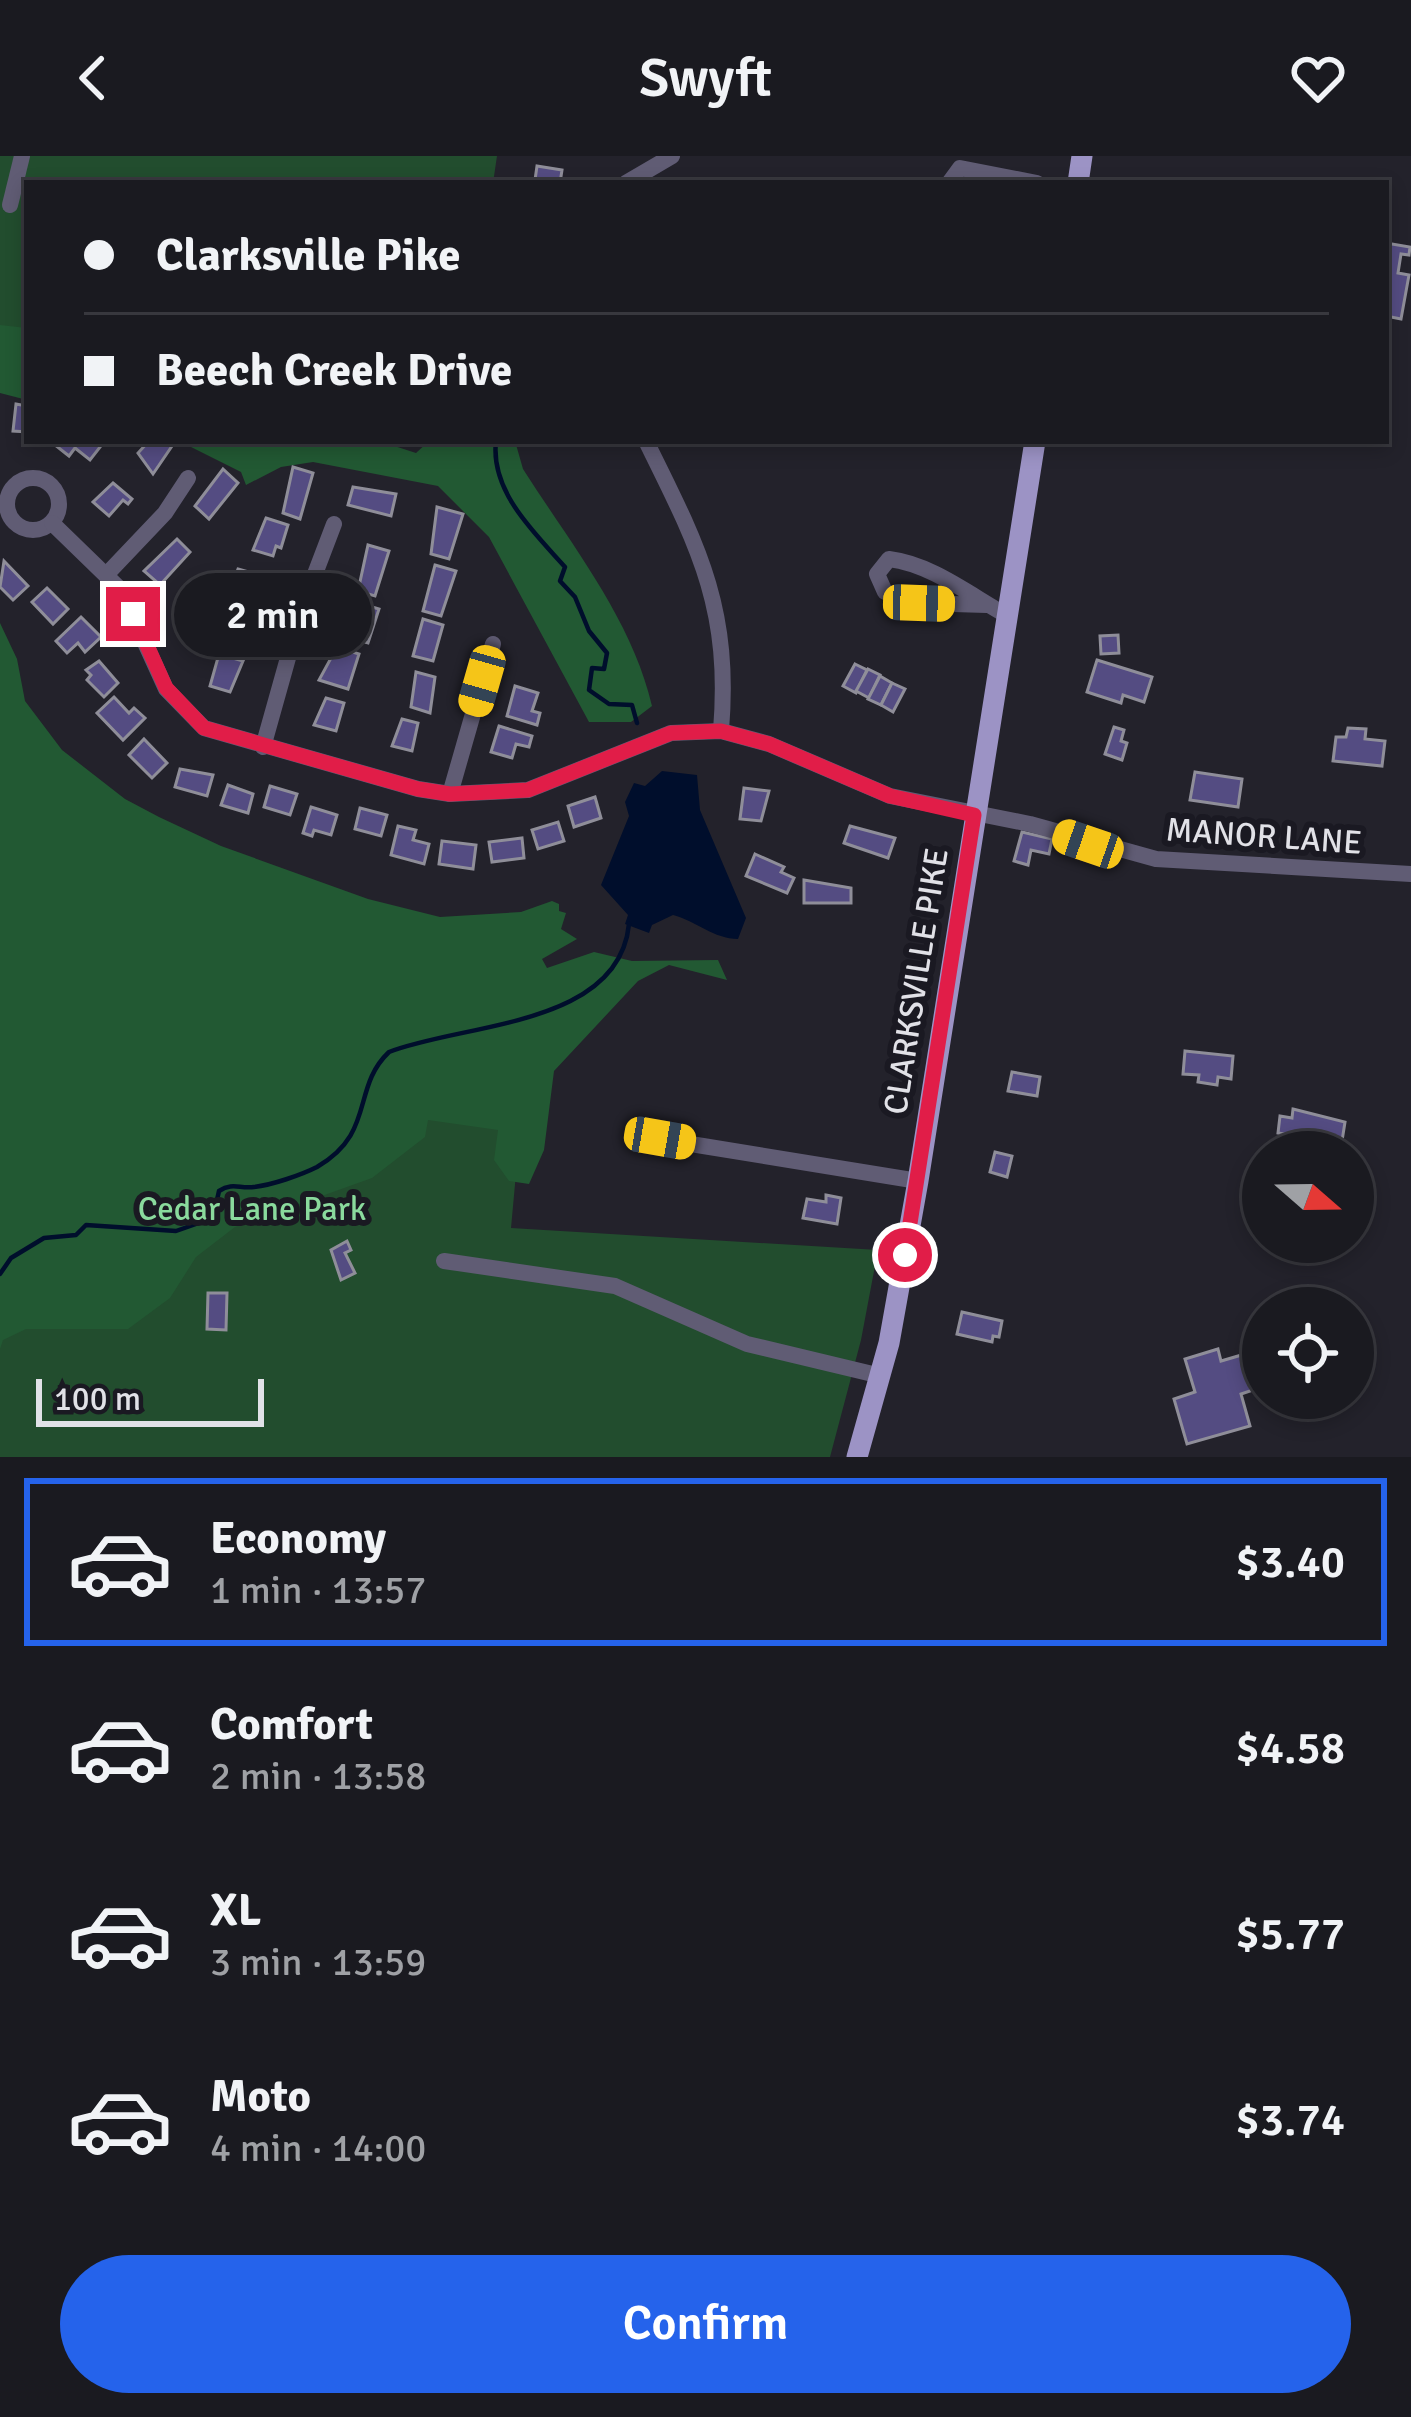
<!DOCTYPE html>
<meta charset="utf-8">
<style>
:root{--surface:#1a1a20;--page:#232329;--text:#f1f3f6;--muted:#9fa1a5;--line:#38383e;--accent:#2563eb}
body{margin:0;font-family:Signika,sans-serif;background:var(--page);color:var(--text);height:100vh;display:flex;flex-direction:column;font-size:45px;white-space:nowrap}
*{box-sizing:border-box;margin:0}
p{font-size:39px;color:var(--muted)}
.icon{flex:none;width:66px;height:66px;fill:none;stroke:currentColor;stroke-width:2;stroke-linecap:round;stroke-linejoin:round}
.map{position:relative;height:1301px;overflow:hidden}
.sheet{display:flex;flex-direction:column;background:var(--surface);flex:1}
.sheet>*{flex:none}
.top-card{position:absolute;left:24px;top:24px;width:1365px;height:264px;border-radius:0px;box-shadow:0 6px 18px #0003,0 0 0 3px var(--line);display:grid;align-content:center;height:264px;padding:0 60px;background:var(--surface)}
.needle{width:78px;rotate:110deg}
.controls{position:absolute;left:1242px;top:975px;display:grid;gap:24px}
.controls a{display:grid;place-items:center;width:132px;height:132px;border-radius:50%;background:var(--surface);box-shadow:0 6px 18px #0003,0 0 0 3px var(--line);font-size:60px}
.scale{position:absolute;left:36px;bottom:30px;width:228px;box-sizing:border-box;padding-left:12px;border:6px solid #e1e1e7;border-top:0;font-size:33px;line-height:42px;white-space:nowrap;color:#e1e1e7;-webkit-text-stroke:9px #1a1922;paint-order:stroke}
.end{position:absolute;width:54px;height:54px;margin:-27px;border:15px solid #e11d48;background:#fff;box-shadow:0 0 0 6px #fff}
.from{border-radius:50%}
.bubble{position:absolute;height:84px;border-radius:42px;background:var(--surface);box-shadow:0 6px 18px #0003,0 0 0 3px var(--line);font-size:39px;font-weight:600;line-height:84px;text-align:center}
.car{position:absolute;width:36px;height:72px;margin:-36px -18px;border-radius:15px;box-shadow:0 0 9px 3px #0007;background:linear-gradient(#f5c518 24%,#345 0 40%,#f5c518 0 76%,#345 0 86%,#f5c518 0)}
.top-card b{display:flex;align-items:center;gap:42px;height:114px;font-size:45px}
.top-card b+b{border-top:3px solid var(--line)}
.top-card i{width:30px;height:30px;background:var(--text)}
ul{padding:21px 0 0;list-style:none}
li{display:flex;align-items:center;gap:36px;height:168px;margin:0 24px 18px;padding:0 36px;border:6px solid transparent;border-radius:0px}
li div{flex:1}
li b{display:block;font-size:45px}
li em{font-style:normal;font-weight:600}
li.selected{border-color:var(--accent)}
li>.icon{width:108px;height:108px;stroke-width:1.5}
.button{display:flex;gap:24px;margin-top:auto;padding:24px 60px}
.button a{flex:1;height:138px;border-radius:72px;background:var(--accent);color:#fff;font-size:48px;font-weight:600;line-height:138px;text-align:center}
header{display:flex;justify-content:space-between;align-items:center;height:156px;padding:0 60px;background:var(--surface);font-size:54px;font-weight:600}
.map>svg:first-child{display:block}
</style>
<header><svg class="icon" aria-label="back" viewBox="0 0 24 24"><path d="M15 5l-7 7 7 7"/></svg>Swyft<svg class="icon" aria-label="heart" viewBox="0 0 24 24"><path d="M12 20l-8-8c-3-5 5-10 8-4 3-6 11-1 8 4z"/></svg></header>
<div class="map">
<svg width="1411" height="1301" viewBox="0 0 1411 1301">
<rect width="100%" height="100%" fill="#23222b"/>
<!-- green -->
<g fill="#224d2e">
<polygon points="0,0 497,0 493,27 27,27 27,217 0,210"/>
<polygon points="536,800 511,1072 878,1094 861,1184 830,1301 0,1301 0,806"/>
</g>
<!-- forest -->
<g fill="#225933">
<polygon points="0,169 27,172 27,244 0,237"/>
<path d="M 179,285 L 379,285 L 416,297 L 429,285 L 515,285 L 523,313 C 570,387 632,463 652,550 L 631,566 L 589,566 L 489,381 L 438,330 L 313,306 L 281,311 L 246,329 L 241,316 Z"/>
<polygon points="0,467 17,503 25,545 62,594 125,643 159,661 221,690 368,743 440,761 521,756 552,745 559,748 559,755 566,757 561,773 577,783 542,803 547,812 594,796 632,805 718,804 727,824 669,809 638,825 554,915 544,994 529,1028 509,1025 494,1004 498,974 428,964 425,981 372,1022 235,1071 196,1101 170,1142 128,1173 26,1173 3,1184 0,1193"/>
</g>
<!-- water -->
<path fill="#000e2c" d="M 662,615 L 697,619 L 700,654 L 746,762 L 738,783 C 714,783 696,765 673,759 L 652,769 L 649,777 L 625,768 L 628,759 L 601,729 L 629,660 L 625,646 L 634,627 L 645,630 Z"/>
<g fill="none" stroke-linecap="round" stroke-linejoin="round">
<!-- stream -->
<g stroke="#000e2c" stroke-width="4.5">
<path d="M 496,285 C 490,336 535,377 565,411 L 560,425 L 575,441 L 589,475 L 607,497 L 604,513 L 592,512 L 589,534 L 609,548 L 632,549 L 637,567"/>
<path d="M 0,1118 L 11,1102 L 44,1082 L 76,1079 L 86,1069 L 176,1075 L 213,1062 L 219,1035 C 233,1026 239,1033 254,1031 C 272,1029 301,1019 317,1011 C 376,977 351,932 389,896 C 463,867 619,871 629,768"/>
</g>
</g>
<!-- building -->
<g fill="#544c82" stroke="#8f8e99" stroke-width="3">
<polygon points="537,10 562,14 560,27 535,24"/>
<polygon points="1386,87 1410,91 1409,99 1401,98 1398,117 1409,119 1401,163 1386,160"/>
<polygon points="16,248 27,250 27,276 13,275"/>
<polygon points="58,285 102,285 104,286 90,304 75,292 69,300 55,289"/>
<polygon points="149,285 166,285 172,290 153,318 138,297"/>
<polygon points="293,311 313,317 300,363 283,357"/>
<polygon points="223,313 238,327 209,363 195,350"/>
<polygon points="113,327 132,343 128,348 123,344 109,360 93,346"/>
<polygon points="353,331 396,338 391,360 348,349"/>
<polygon points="437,351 463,358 449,403 431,398"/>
<polygon points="266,362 288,369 281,392 276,390 273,400 253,394"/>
<polygon points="177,383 190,396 160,429 144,415"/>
<polygon points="368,389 389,395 375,440 358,435"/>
<polygon points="4,405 28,430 13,444 0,431"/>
<polygon points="435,409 456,415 441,460 423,455"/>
<polygon points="238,413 259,419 247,446 228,440"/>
<polygon points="47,432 68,453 53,468 32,446"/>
<polygon points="359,447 379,453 368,487 346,481"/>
<polygon points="224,454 248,461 234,490 214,484"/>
<polygon points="81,461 101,481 85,496 78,487 67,497 56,485"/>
<polygon points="423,463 443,469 433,505 413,500"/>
<polygon points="1118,479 1119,497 1101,498 1100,480"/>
<polygon points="337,491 359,498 348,533 319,524"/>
<polygon points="219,498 243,505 230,536 210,530"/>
<polygon points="1097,504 1152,521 1144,546 1123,539 1121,547 1087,536"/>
<polygon points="99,505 118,527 104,541 87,524 91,519 86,514"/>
<polygon points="855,508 867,514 856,537 843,530"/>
<polygon points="868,513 880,519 869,542 856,535"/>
<polygon points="416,516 435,521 430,557 411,551"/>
<polygon points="880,520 892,527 881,549 868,543"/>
<polygon points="892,527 905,533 893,556 881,549"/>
<polygon points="515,530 538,537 532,555 540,557 537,569 507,560"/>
<polygon points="114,541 129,557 134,552 145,562 123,584 97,557"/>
<polygon points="326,542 344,547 336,575 314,569"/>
<polygon points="402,563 418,567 412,595 392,590"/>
<polygon points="499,570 532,580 529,591 516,588 512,602 491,596"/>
<polygon points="1114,571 1124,574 1121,585 1127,587 1122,604 1105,598"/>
<polygon points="1348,572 1366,573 1365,583 1385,585 1382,610 1333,605 1336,581 1346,581"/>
<polygon points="144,583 167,607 152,622 129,599"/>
<polygon points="180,613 213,619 207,640 175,631"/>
<polygon points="1195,616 1242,623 1238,651 1190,644"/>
<polygon points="228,629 253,638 248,657 221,649"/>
<polygon points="270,630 297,638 290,659 264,651"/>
<polygon points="744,632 769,635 761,665 740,663"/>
<polygon points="595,641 601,662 574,671 568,650"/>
<polygon points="311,651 337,659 331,679 314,674 312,680 303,677"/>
<polygon points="360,652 387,659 381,680 355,673"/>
<polygon points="558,666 564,685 538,693 532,674"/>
<polygon points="398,670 416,674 413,684 429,688 424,708 391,699"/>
<polygon points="850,670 895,682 888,702 844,687"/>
<polygon points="1022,676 1052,683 1049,698 1031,694 1028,709 1014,705"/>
<polygon points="522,682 524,702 492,706 489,686"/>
<polygon points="442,685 476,689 473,713 439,708"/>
<polygon points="755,698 784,711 781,716 794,722 787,737 746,720"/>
<polygon points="804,724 851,732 851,747 804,747"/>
<polygon points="1185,895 1233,900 1231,923 1218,921 1217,929 1198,926 1199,919 1183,918"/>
<polygon points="1012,916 1040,921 1037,940 1008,935"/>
<polygon points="1293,953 1345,966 1342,985 1321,982 1320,990 1302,987 1303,981 1278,977 1280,960 1292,962"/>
<polygon points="995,996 1012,1000 1007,1021 990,1016"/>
<polygon points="826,1039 841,1042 837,1068 803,1062 807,1043 826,1046"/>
<polygon points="347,1085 351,1094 345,1097 355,1117 341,1124 331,1094"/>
<polygon points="208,1137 227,1137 226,1174 207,1173"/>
<polygon points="962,1156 1002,1165 999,1181 993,1180 992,1186 957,1178"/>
<polygon points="1218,1193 1221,1205 1245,1198 1248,1210 1255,1208 1260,1227 1255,1228 1256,1233 1241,1238 1250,1270 1187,1288 1174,1243 1195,1236 1185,1203"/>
</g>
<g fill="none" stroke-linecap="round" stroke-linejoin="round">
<!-- minor -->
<g stroke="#605c74" stroke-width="16">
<polyline points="626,27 672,0"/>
<polyline points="949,27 960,12 1037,27"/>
<polyline points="10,49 22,0"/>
<path d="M 646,285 C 699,392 731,452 721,575"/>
<circle cx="33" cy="348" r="26"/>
<polyline points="52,367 121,434 166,533 204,572 418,633 450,638 528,634 671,577 721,575 769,588 890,640 1030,668 1156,703 1411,718"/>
<polyline points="107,418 165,357 188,322"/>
<path d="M 987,449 L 919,447 L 885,436 L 877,418 L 889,403 C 931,408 970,439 1006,459"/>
<polyline points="263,591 302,452 334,368"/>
<polyline points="450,638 493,488"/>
<polyline points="660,983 918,1025"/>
<polyline points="444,1105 615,1130 747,1188 881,1220"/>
</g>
<!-- major -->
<g stroke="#9c93c5" stroke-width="21">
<polyline points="1078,27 1082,0"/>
<polyline points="857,1301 889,1187 918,1025 1035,285"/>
</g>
</g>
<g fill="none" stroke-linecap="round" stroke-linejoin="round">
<!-- route -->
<polyline stroke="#e11d48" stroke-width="15" points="133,458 166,532 204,572 418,633 450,638 528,634 671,577 721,575 769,588 890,640 974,659 905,1099"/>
</g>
<g text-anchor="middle" stroke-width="12" stroke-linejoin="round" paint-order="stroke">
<!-- street labels -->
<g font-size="33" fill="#e1e1e7" stroke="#1a1922">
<text transform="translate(1264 679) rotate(4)" y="12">MANOR LANE</text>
<text transform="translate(915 825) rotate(-81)" y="12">CLARKSVILLE PIKE</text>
</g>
<!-- park labels -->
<g font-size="33" fill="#8ada9d" stroke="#1a1922">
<text x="252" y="1064">Cedar Lane Park</text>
</g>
</g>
</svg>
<div class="controls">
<a><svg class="needle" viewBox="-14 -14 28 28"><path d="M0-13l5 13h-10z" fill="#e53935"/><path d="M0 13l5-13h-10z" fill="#9fa1a5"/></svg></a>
<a><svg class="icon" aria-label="locate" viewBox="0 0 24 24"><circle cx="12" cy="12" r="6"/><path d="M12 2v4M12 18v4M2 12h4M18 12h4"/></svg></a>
</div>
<div class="scale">100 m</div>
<i class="end from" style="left:905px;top:1099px"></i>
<i class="end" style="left:133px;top:458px"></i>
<div class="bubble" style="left:174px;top:417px;width:198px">2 min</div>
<i class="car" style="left:919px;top:447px;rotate:92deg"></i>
<i class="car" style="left:482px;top:525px;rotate:196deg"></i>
<i class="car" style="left:1088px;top:688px;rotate:289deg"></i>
<i class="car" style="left:660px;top:982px;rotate:100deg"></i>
<div class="top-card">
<b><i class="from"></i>Clarksville Pike</b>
<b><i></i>Beech Creek Drive</b>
</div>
</div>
<section class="sheet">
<ul>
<li class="selected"><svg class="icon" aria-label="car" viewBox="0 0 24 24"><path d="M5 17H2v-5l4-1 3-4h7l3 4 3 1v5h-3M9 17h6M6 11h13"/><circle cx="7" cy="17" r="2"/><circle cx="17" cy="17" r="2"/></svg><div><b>Economy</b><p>1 min · 13:57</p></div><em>$3.40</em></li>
<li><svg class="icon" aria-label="car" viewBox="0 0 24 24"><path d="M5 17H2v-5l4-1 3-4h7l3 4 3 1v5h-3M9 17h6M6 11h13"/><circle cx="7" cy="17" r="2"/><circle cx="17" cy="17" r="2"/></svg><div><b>Comfort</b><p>2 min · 13:58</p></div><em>$4.58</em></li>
<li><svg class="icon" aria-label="car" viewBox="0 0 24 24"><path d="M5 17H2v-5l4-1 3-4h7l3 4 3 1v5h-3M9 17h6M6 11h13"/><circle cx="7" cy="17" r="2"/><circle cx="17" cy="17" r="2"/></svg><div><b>XL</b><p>3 min · 13:59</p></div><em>$5.77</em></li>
<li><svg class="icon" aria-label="car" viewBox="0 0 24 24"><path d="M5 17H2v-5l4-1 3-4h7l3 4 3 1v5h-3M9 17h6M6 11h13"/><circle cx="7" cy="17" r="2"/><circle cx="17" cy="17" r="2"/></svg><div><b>Moto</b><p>4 min · 14:00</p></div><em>$3.74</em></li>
</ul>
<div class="button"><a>Confirm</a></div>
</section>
